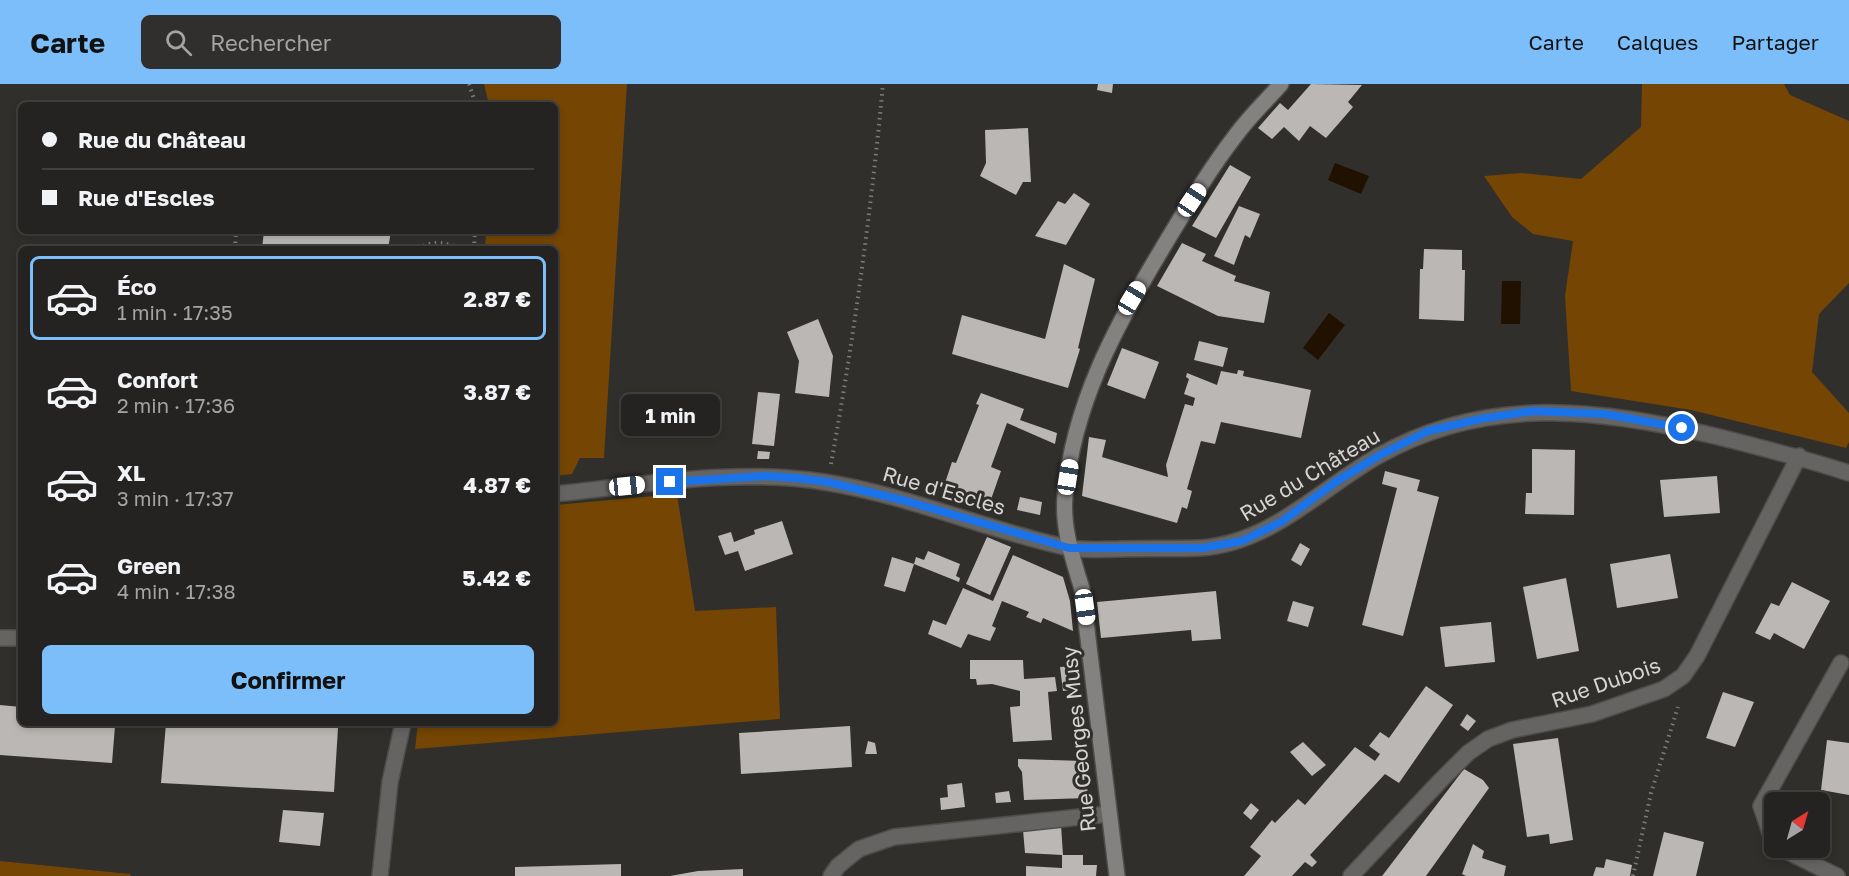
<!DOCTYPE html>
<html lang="fr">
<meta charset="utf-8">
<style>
:root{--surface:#252321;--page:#312f2e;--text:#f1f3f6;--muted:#a3a4a5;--line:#42403f;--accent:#7cbef9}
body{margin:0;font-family:"Golos Text",sans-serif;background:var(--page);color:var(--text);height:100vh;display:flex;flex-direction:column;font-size:22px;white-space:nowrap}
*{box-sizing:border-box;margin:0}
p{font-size:20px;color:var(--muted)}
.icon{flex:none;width:33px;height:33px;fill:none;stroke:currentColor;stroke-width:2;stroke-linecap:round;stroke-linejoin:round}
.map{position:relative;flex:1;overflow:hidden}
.sheet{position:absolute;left:18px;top:162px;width:540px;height:480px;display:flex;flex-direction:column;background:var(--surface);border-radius:9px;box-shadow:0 3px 9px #0003,0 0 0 2px var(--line)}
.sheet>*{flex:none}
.guide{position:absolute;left:18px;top:18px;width:540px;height:132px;border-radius:9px;box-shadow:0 3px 9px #0003,0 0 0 2px var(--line);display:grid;align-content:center;height:132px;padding:0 24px;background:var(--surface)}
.needle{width:39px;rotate:37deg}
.fabs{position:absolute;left:1764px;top:708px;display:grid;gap:12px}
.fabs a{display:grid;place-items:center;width:66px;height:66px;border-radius:9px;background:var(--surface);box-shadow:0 3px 9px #0003,0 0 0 2px var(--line);font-size:30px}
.end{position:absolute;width:27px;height:27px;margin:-14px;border:8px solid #1a73e8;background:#fff;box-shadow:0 0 0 3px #fff}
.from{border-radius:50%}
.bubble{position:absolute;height:42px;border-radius:9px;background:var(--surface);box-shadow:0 3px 9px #0003,0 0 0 2px var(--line);font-size:20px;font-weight:700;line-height:42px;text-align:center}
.car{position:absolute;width:18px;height:36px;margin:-18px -9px;border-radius:8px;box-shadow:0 0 4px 2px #0007;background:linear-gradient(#fff 24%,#345 0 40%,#fff 0 76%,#345 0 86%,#fff 0)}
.guide b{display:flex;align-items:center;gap:21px;height:57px;font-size:22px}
.guide b+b{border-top:2px solid var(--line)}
.guide i{width:15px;height:15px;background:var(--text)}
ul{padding:10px 0 0;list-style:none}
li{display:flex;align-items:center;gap:18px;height:84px;margin:0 12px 9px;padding:0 12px;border:3px solid transparent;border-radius:9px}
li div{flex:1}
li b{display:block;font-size:22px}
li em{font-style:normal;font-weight:700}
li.selected{border-color:var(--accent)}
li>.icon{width:54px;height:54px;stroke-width:1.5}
.primary-button{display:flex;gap:12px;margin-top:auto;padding:12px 24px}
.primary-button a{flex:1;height:69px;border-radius:9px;background:var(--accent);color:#111;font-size:24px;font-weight:700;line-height:69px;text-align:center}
header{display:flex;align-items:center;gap:36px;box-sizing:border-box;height:84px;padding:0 30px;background:var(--accent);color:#111}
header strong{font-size:28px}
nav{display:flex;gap:33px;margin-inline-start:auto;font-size:21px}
.search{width:420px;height:54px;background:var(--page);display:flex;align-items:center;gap:15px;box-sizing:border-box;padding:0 21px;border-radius:9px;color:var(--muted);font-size:22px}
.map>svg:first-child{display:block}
</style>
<header>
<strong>Carte</strong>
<div class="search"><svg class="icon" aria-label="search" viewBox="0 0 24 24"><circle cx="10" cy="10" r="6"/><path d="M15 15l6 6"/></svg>Rechercher</div>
<nav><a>Carte</a><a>Calques</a><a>Partager</a></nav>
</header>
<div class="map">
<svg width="1849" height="792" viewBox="0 0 1849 792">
<rect width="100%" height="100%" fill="#312f2c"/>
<!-- green -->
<g fill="#744503">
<polygon points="484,0 627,0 604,374 580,374 572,390 555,392 555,165 485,165 486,147 555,147 555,21 489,21"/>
<polygon points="1642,0 1784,0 1790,11 1849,37 1849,199 1819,230 1812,288 1849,329 1849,358 1846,364 1691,326 1571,307 1565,212 1573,157 1533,150 1512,133 1484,92 1521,89 1581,95 1641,43"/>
<polygon points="677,410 695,527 776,523 780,635 415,665 418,639 555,639 555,421"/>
<polygon points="0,777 130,790 131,792 0,792"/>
</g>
<!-- water -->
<g fill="#211101">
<polygon points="1335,79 1369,92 1361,110 1328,96"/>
<polygon points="1502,197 1521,197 1520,240 1501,240"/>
<polygon points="1329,229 1345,241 1318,276 1303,264"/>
</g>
<!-- building -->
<g fill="#bab7b4">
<polygon points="1098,0 1113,0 1112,9 1097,6"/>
<polygon points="1311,0 1362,1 1348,18 1353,23 1326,54 1310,42 1299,57 1284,43 1272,55 1258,44 1280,19 1288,26"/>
<polygon points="1028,44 1031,98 1023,98 1016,111 980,92 986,79 985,46"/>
<polygon points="1230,81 1251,93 1216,154 1192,142"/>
<polygon points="1074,109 1090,120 1066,161 1035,152 1058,117 1065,120"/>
<polygon points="1239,122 1260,130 1250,154 1245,151 1234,181 1214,172"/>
<polygon points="264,147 391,147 388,165 262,165"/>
<polygon points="1182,159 1206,170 1202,177 1236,192 1234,197 1270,208 1264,239 1218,232 1157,202"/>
<polygon points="1424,165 1462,166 1462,186 1465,186 1464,237 1419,235 1420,185 1423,185"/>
<polygon points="1064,180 1095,195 1078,264 1080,265 1068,304 952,270 962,231 1045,255"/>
<polygon points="818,235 833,272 829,313 795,309 799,277 787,248"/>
<polygon points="1199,257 1228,264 1223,283 1194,276"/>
<polygon points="1122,264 1159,278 1145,315 1107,301"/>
<polygon points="1238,286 1244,287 1243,292 1311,306 1301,354 1221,338 1215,360 1201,357 1187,405 1192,407 1187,425 1182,423 1177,439 1082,412 1089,353 1106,356 1102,373 1168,393 1166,381 1185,320 1193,322 1195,314 1184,310 1189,295 1186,293 1187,289 1217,301 1221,287 1237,290"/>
<polygon points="758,308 780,310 774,362 752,360"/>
<polygon points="981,309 1024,325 1020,336 1057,349 1055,360 1007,339 991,383 1001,387 989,421 943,405 952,378 956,379 979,321 976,320"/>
<polygon points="1532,365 1575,366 1574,431 1525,430 1526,409 1532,409"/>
<polygon points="758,367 770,368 769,375 757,375"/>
<polygon points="1385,387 1420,396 1417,407 1439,413 1403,552 1362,541 1397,404 1382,400"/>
<polygon points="1717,392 1720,429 1664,433 1660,396"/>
<polygon points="1020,413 1042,418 1040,431 1017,426"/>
<polygon points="782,437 793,470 745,487 738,467 725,471 718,452 731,448 734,458 755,450 754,446"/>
<polygon points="987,453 1011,463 990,511 966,500"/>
<polygon points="1300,459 1310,465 1301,482 1291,476"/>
<polygon points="928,467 960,480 956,492 960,494 959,498 914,480 916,473 924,476"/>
<polygon points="1670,470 1678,514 1617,524 1610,480"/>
<polygon points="1013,471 1063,493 1070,517 1073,547 1043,534 1041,539 1026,533 1029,528 1002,517 992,542 996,544 990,557 968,550 961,564 928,550 933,536 946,541 963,504 993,517"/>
<polygon points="892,473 914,480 905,508 884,502"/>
<polygon points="1566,494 1579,567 1537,575 1523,503"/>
<polygon points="1792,498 1830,517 1804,565 1774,549 1770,556 1755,549 1771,519 1779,522"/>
<polygon points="1216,507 1221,555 1192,557 1191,546 1101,554 1097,518"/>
<polygon points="1293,517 1314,523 1308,543 1287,537"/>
<polygon points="1491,538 1495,578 1445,583 1440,543"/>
<polygon points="970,576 1023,576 1024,595 1055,593 1057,607 1048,608 1052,656 1013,658 1010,623 1020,622 1020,607 992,600 977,601 976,595 970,595"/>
<polygon points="1076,582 1078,605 1063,607 1060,583"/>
<polygon points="1426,602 1453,621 1399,699 1385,690 1310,771 1317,778 1312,783 1305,778 1292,792 1244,792 1261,772 1250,763 1272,736 1275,739 1298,715 1305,721 1355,663 1375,677 1380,670 1369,662 1380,648 1389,654"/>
<polygon points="1723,608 1754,618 1735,663 1706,654"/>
<polygon points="0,621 21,623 21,639 124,639 123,642 115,642 112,679 0,671"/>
<polygon points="1467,630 1476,637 1468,647 1460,641"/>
<polygon points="166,639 256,639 338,644 334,708 161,699"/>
<polygon points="850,642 852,683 741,690 739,649"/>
<polygon points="1558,654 1573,756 1550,760 1549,750 1527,753 1513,660"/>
<polygon points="1827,656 1849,659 1849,711 1821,706"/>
<polygon points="868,657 875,659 877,670 865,670"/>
<polygon points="1303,658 1326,681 1312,692 1290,668"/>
<polygon points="1018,675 1085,677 1088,714 1024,716 1022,688 1018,682"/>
<polygon points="1464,685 1483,696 1489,704 1426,792 1382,792"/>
<polygon points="962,699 965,723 941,726 940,714 948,713 947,701"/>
<polygon points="1009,707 1011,718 996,719 995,709"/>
<polygon points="1251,719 1259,726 1251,736 1243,729"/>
<polygon points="283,726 324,729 320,762 279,758"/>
<polygon points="1061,741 1063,771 1083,771 1083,781 1097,781 1096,792 1026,792 1026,782 1062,784 1062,771 1025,769 1023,746"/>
<polygon points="1664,748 1704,758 1696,792 1653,792"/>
<polygon points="1473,760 1484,767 1482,774 1506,782 1504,792 1466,792 1462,790"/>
<polygon points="1606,775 1632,781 1630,792 1593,792 1596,783 1604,784"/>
<polygon points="621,780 621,792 515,792 515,783"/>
<polygon points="743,785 743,792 670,792 698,787"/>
</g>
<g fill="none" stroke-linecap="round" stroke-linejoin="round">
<defs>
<g id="street">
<path d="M 555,410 C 644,401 735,384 824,398 C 907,411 984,445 1065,463 C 1082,467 1102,465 1119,465 C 1146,464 1173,465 1200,464 C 1270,460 1320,405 1378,372 C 1487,310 1602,325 1719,353 C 1763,364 1806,375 1849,389"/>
<polyline points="0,554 21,554"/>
<polyline points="1774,761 1761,722 1841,579"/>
<polyline points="1780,764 1837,792"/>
<polyline points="380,792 390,698 403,639"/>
<polyline points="831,792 838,782 859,765 894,753 1108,730"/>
<polyline points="1351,792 1441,696 1468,669 1488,655 1512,646 1592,630 1664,605 1683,592 1697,572 1799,372"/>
</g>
<path id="secondary" d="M 1117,792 L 1082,505 C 1073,475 1062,444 1065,412 C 1073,321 1115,243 1162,165 C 1185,127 1208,87 1236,51 C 1249,33 1266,17 1281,0"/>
</defs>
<!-- street casing -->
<use href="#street" stroke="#4f4d4a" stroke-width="18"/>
<!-- secondary casing -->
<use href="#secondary" stroke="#4f4d4a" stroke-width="18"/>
<!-- path -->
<g stroke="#7d7c79" stroke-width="4" stroke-dasharray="1.5 4.5" stroke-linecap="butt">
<polyline points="469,0 476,21"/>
<polyline points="235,165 236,147"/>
<path d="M 418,165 C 433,155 447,159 463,165"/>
<polyline points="474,165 475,147"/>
<path d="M 831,380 C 854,253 871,128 883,0"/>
<polyline points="1633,792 1651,709 1678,623"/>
</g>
<!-- street -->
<use href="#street" stroke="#656463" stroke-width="15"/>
<!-- secondary -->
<use href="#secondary" stroke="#848280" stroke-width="15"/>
</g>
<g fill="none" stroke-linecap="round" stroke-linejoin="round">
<!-- route -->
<polyline stroke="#1a73e8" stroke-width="8" points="670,398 766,392 796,394 828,398 906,417 1069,464 1203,464 1242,457 1281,438 1337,397 1380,371 1428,347 1480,335 1533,327 1605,330 1682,344"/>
</g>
<g text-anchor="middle" stroke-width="6" stroke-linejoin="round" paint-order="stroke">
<!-- street labels -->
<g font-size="21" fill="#d6d5d3" stroke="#312f2c">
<text transform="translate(1310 391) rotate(-31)" y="7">Rue du Château</text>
<text transform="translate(944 407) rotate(16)" y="7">Rue d'Escles</text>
<text transform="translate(1606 599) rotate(-19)" y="7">Rue Dubois</text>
<text transform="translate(1079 655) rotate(-96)" y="7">Rue Georges Musy</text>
</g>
</g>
</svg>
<div class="fabs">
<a><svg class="needle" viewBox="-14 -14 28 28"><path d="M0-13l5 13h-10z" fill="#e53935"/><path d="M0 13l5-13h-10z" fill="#a3a4a5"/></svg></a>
</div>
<i class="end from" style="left:1682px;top:344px"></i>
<i class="end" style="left:670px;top:398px"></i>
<div class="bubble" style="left:621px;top:310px;width:99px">1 min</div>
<i class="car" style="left:1192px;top:116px;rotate:34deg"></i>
<i class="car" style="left:1132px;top:214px;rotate:31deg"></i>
<i class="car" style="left:1068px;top:393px;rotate:9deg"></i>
<i class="car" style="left:627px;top:402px;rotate:84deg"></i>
<i class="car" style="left:1085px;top:523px;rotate:172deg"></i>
<div class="guide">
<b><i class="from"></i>Rue du Château</b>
<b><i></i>Rue d'Escles</b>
</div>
<section class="sheet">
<ul>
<li class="selected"><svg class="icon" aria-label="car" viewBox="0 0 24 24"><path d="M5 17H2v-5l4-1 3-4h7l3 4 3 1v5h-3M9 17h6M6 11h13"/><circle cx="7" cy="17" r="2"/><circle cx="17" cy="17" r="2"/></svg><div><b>Éco</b><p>1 min · 17:35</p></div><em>2.87 €</em></li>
<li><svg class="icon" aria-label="car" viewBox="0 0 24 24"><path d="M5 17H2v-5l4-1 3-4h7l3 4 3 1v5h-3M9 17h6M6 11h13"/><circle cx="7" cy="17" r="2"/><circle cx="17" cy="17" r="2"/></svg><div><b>Confort</b><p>2 min · 17:36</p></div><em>3.87 €</em></li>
<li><svg class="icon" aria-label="car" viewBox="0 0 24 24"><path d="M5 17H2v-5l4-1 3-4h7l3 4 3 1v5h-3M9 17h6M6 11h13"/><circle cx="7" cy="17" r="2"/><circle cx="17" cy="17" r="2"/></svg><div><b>XL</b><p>3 min · 17:37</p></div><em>4.87 €</em></li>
<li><svg class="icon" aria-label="car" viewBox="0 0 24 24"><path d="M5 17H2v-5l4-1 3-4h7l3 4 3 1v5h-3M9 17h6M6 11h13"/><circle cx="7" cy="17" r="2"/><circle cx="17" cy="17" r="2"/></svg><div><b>Green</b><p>4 min · 17:38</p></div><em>5.42 €</em></li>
</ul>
<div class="primary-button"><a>Confirmer</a></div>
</section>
</div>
